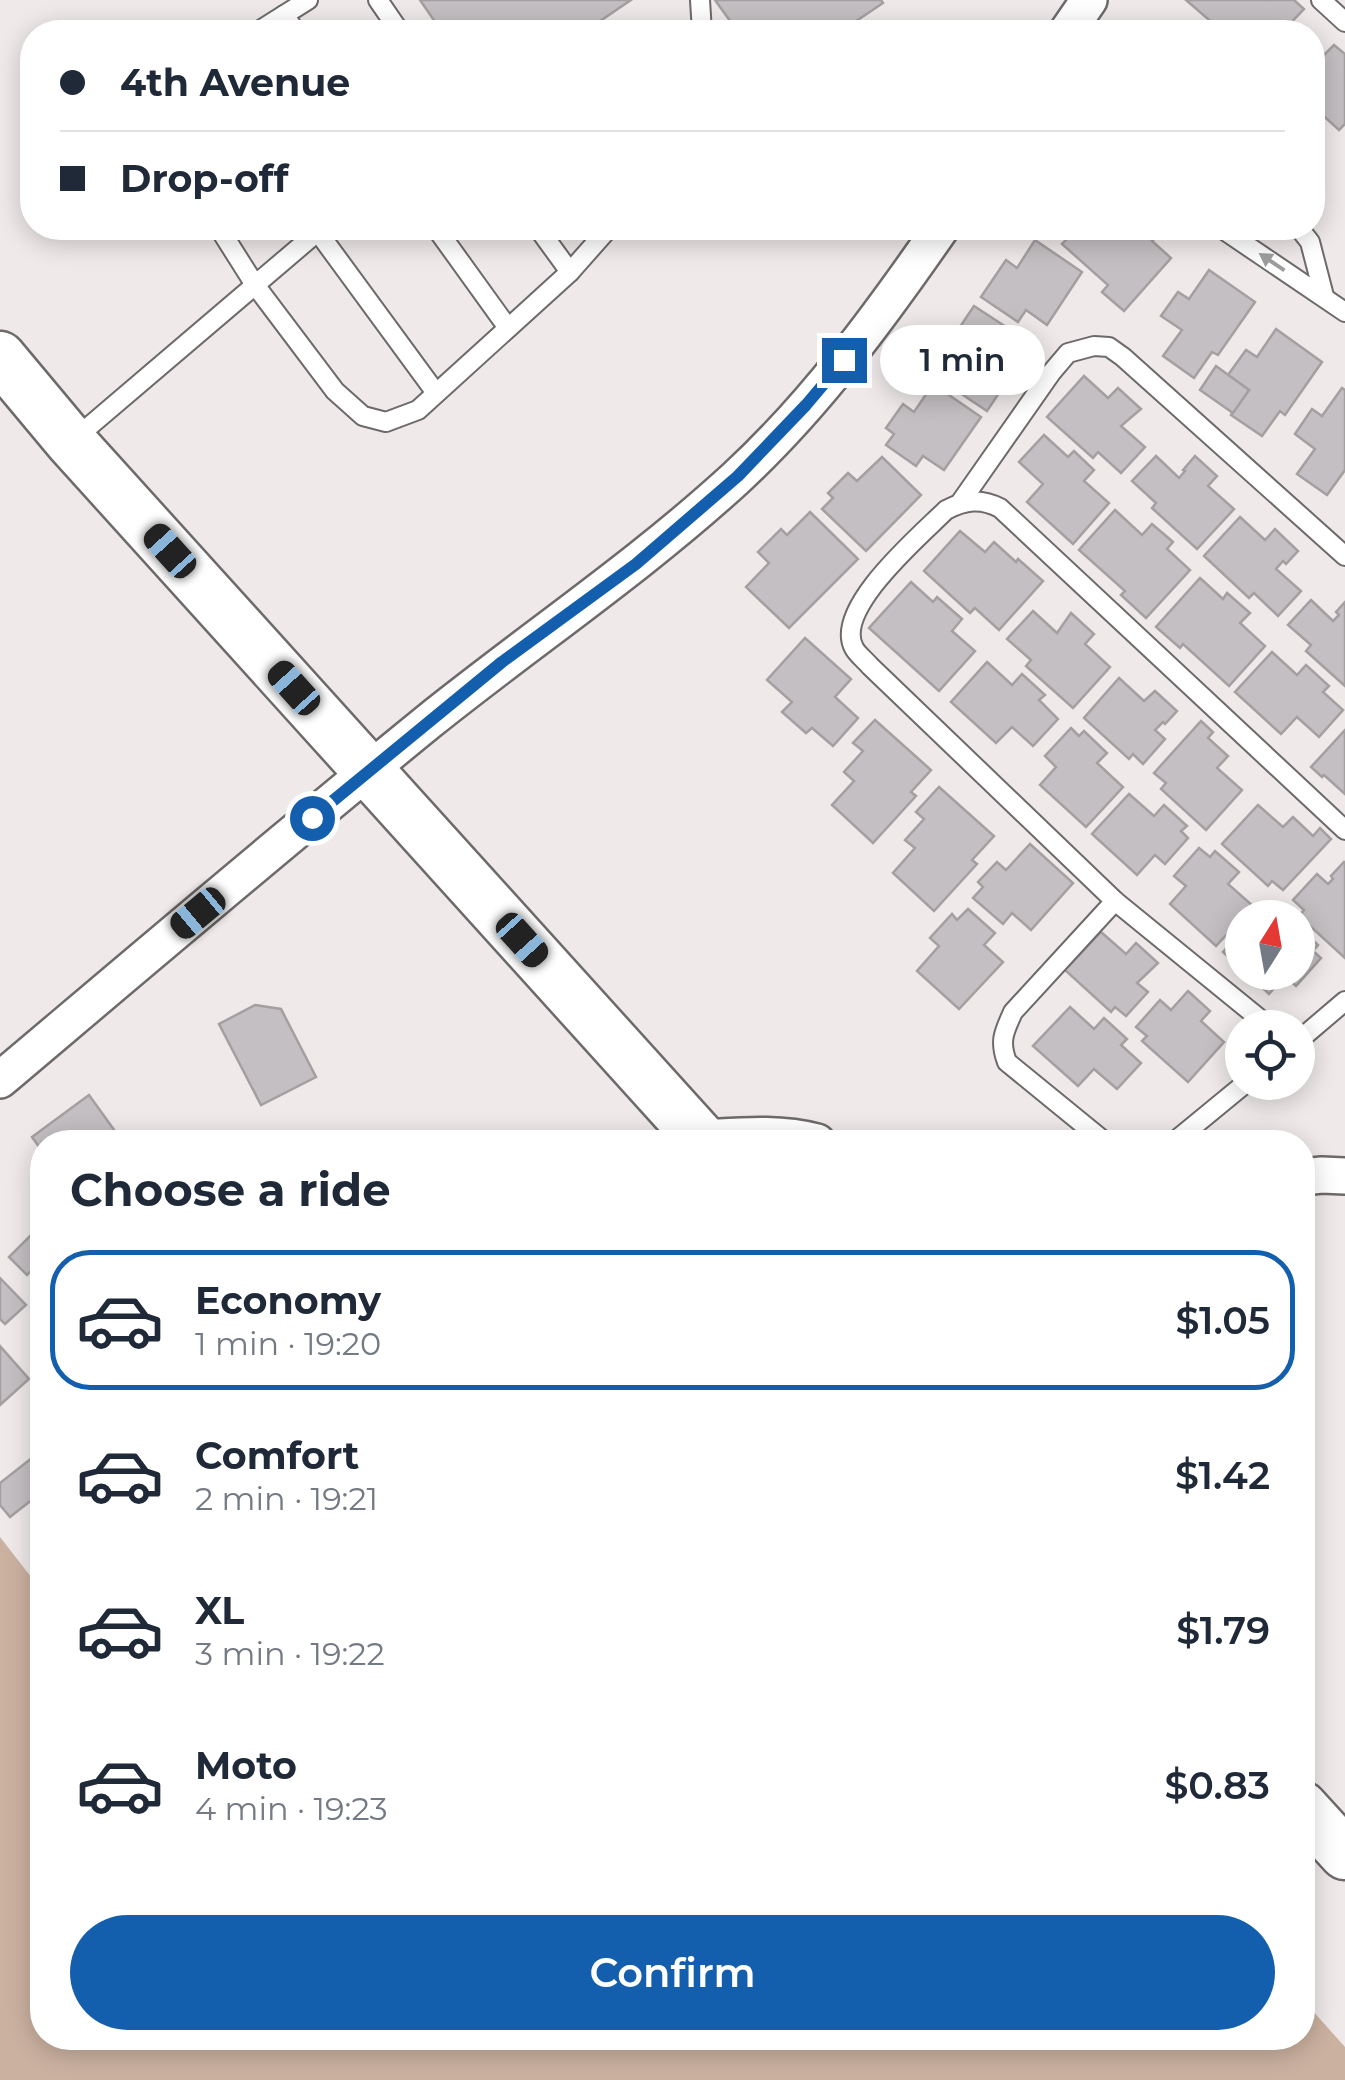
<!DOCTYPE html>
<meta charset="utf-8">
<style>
:root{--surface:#fff;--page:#f6f6f7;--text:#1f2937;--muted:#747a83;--line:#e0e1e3;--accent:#135fae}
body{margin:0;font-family:Montserrat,sans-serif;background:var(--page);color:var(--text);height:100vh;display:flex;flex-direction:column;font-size:38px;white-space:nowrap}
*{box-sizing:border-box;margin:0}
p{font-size:32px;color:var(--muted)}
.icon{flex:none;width:55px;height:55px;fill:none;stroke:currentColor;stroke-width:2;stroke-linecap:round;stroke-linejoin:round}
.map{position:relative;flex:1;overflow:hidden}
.sheet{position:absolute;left:30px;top:1130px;width:1285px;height:920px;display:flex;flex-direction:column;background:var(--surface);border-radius:40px;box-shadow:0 5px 25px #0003}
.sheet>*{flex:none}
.top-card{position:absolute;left:20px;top:20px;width:1305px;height:220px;border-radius:40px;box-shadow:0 5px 25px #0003;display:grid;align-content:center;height:220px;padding:0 40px;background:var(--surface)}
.needle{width:65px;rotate:11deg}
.fabs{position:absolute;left:1225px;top:900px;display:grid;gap:20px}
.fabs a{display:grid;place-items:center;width:90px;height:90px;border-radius:50%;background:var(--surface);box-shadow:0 5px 25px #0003;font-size:50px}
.end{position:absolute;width:45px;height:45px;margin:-22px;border:12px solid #135fae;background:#fff;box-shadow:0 0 0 5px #fff}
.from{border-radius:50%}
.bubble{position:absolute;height:70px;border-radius:35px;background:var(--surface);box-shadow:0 5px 25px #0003;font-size:32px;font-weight:600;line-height:70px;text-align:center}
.car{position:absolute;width:30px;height:60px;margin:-30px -15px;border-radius:12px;box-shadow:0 0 8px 2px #0007;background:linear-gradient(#222 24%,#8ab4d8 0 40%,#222 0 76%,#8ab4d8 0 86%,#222 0)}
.top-card b{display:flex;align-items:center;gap:35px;height:95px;font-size:38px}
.top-card b+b{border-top:2px solid var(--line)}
.top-card i{width:25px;height:25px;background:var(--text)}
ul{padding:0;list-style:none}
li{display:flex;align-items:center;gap:30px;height:140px;margin:0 20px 15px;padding:0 20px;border:5px solid transparent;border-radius:40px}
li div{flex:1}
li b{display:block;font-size:38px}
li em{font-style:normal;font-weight:600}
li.on{border-color:var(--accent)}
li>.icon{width:90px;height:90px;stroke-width:1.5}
h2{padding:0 40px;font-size:45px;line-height:120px}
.cta{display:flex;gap:20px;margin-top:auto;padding:20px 40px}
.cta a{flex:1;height:115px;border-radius:60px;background:var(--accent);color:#fff;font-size:40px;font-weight:600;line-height:115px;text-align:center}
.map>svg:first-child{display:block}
</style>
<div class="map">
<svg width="1345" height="2080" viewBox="0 0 1345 2080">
<rect width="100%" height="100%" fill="#efe9e9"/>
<!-- green -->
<polygon fill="#cbb1a0" points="0,1537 42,1591 42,2038 1302,2038 1303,2000 1345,2047 1345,2080 0,2080"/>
<!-- building -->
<g fill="#c4bfc2" stroke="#a49fa1" stroke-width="2.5">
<polygon points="420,0 631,0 584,32 442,32"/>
<polygon points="715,0 881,0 883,3 840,32 738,32"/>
<polygon points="1186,0 1294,0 1304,9 1282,32 1223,32"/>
<polygon points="1312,43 1325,54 1334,45 1345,54 1345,124 1339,130 1316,109 1312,112"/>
<polygon points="1077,228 1148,228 1157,236 1152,241 1171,258 1124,311 1102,292 1108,285 1062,244"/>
<polygon points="1035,240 1082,272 1047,325 1026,310 1018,322 981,297 1006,260 1017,268"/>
<polygon points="1209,270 1255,302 1218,355 1212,352 1194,378 1163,356 1182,330 1161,316 1178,292 1189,299"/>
<polygon points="974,306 1032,344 987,411 942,381 962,351 949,343"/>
<polygon points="1276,329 1322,362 1285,415 1280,411 1262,436 1231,415 1249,390 1228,375 1246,350 1257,357"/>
<polygon points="1216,366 1249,390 1233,413 1200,390"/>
<polygon points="1084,376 1108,398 1118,388 1141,409 1121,426 1145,447 1121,473 1098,452 1093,458 1047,417"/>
<polygon points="933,384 981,417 944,470 923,456 916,466 886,445 894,434 886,428 903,404 914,412"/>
<polygon points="1342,388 1345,390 1345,470 1327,495 1297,474 1315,449 1295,434 1312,409 1322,416"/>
<polygon points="1044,435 1068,457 1074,451 1094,470 1084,481 1109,503 1073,544 1027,502 1043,484 1019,462"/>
<polygon points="1156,456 1179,478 1185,471 1183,470 1195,456 1217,476 1208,486 1234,509 1197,549 1152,508 1156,503 1132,481"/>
<polygon points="882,457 921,495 866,551 822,509 833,498 828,493 848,473 857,481"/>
<polygon points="1115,510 1142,535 1152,524 1173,542 1167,549 1190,570 1146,618 1121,595 1125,591 1079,550"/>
<polygon points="810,512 858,559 789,628 746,587 769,563 758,552 781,529 787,535"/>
<polygon points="1240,517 1265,540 1275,529 1298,551 1286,564 1283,561 1276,569 1301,591 1278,616 1254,593 1249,598 1204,556"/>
<polygon points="960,531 985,552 994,542 1016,562 1018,559 1043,581 999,630 975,608 970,613 924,571"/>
<polygon points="1200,578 1223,599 1227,593 1250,613 1240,623 1265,646 1229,686 1183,644 1180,648 1156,627"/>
<polygon points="911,582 933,602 937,597 962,619 952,631 975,651 939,691 869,628"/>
<polygon points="1311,600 1333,621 1339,615 1336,612 1345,602 1345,686 1306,651 1311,645 1288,625"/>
<polygon points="1033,611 1057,633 1071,613 1094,634 1085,644 1110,667 1073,708 1026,666 1031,660 1007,639"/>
<polygon points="805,638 851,679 835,697 858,718 833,746 812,728 806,733 782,712 792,702 767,680"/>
<polygon points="1272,652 1297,675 1306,665 1329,686 1323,692 1343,710 1319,737 1297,717 1281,734 1235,692"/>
<polygon points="987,662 1012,685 1022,674 1045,695 1039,700 1058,719 1033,746 1012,727 996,743 951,702"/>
<polygon points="1119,678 1144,701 1155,691 1177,711 1165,724 1163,722 1155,730 1165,739 1143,764 1133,754 1129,759 1084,718"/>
<polygon points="875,720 931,770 911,792 916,796 873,843 832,805 854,781 844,772 863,751 853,743"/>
<polygon points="1201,721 1213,732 1208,738 1228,756 1217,768 1242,790 1206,830 1161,789 1166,783 1154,773"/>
<polygon points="1071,728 1079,736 1084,731 1107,753 1097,763 1123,787 1086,827 1040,785 1056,767 1045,756"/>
<polygon points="1345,730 1345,794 1324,775 1322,777 1311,767"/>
<polygon points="939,787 994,836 972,860 977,864 934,911 893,873 915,848 905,840 924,819 916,812"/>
<polygon points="1129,794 1154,816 1164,805 1187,826 1181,831 1188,838 1165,864 1155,855 1137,875 1092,834"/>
<polygon points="1258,805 1283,827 1293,817 1313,836 1320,828 1331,839 1283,890 1272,881 1268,886 1222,844"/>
<polygon points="1030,844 1073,883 1031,930 1012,913 1003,924 973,898 983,887 978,882 997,862 1006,870"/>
<polygon points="1199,848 1210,857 1215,851 1239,872 1228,884 1253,906 1216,946 1170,904 1186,886 1174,876"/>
<polygon points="1344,862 1345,863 1345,958 1299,916 1304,910 1293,900 1317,874 1328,884 1333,879 1331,876"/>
<polygon points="968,909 995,933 984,945 1003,962 959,1009 917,971 939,946 930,938 952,914 957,920"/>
<polygon points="1298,926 1318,945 1313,951 1321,958 1296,986 1285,976 1269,994 1246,972 1298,972"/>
<polygon points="1242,931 1242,970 1223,952"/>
<polygon points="1101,932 1126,954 1136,943 1158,963 1137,983 1148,992 1126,1016 1115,1007 1111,1012 1065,970"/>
<polygon points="1188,991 1210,1011 1201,1021 1224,1042 1188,1082 1142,1041 1147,1036 1136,1027 1160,1000 1171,1010"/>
<polygon points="255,1005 281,1009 316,1077 261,1105 219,1024"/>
<polygon points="1070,1007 1094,1029 1104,1018 1127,1039 1121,1045 1141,1063 1117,1089 1094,1069 1078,1086 1033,1046"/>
<polygon points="89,1095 117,1134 104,1142 42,1142 42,1151 32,1137"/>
<polygon points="38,1228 42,1233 42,1260 27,1275 9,1257"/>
<polygon points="0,1278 26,1305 5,1324 0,1319"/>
<polygon points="0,1346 29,1379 0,1405"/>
<polygon points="42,1450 42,1492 10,1517 0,1505 0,1483"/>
</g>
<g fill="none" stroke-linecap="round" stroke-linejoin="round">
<defs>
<g id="service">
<polyline points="378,0 400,32"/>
<polyline points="700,0 702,32"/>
<polyline points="1321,0 1345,22"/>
<polyline points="284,15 296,32"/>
<polyline points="257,32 308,0"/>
<polyline points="219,228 255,285 335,391 363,416 386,422 418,410 570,272 609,228"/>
<polyline points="315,228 436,393"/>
<polyline points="436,228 508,328"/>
<polyline points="538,228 570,272"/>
<polyline points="1221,228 1345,312"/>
<polyline points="1299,228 1310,242 1324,296"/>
<polyline points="72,441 322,228"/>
<polyline points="960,503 1051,373 1068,353 1094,346 1109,347 1123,357 1345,556"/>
<path d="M 1271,1028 L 1115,901 L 870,666 C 865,660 857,654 854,648 C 833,609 920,536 946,510 C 965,500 981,498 1000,508 L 1345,830"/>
<polyline points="1298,1041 1345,1001"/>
<path d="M 1105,1142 L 1007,1062 C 999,1041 1004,1032 1013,1012 L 1115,901"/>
<polyline points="1174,1142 1247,1082"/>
</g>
<g id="minor">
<polyline points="1067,32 1089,0"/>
<path d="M 0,1080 C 142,960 284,839 428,722 C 530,640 639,567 736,478 C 815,405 880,316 941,228"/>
<path d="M 700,1138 C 740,1136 778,1132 817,1142"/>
<polyline points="1302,1177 1322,1175 1345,1176"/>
</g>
<g id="secondary">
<polyline points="0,357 71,442 704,1142"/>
<polyline points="1302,1807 1345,1854"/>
</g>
</defs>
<!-- service casing -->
<use href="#service" stroke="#6e696a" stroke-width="22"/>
<!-- minor casing -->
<use href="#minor" stroke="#6e696a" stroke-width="40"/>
<!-- secondary casing -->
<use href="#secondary" stroke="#6e696a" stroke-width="55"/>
<!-- service -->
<use href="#service" stroke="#fff" stroke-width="18"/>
<!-- minor -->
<use href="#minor" stroke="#fff" stroke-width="35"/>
<!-- secondary -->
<use href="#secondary" stroke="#fff" stroke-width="50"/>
</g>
<!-- one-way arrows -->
<defs><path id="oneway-solid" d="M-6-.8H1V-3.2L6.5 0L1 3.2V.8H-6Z" transform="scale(2.5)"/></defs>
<use fill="#9f9e9e" href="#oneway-solid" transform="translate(1272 262) rotate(-146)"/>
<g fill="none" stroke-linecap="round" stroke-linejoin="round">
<!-- route -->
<polyline stroke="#135fae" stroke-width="12" points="312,818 502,662 636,564 738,476 806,405 844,360"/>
</g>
</svg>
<div class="fabs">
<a><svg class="needle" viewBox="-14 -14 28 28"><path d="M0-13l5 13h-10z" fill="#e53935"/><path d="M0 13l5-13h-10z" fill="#747a83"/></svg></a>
<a><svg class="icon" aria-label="locate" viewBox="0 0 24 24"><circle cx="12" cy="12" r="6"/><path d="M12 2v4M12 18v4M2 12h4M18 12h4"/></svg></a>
</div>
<i class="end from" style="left:312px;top:818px"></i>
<i class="end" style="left:844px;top:360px"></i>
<div class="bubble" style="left:880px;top:325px;width:165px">1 min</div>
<i class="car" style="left:170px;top:551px;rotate:318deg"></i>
<i class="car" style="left:294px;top:688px;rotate:318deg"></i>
<i class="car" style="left:198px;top:913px;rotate:230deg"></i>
<i class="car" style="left:522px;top:940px;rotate:138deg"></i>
<div class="top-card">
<b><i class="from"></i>4th Avenue</b>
<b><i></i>Drop-off</b>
</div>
<section class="sheet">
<h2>Choose a ride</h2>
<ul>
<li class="on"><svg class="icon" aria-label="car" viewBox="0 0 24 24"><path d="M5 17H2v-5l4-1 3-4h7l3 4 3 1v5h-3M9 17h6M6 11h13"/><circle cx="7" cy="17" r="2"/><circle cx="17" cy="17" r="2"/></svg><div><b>Economy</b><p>1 min · 19:20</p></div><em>$1.05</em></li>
<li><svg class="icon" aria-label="car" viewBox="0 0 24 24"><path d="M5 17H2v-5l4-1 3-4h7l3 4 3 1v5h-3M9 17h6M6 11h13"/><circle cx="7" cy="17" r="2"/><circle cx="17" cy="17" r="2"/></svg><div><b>Comfort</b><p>2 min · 19:21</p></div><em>$1.42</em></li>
<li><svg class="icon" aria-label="car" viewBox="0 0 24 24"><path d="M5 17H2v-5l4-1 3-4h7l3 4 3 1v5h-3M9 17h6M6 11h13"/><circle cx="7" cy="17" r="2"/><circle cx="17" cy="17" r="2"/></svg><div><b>XL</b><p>3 min · 19:22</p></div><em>$1.79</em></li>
<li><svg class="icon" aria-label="car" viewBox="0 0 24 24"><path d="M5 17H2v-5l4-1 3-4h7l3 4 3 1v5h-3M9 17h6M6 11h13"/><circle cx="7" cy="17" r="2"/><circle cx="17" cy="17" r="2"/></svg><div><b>Moto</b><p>4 min · 19:23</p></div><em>$0.83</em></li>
</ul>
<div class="cta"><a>Confirm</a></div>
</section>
</div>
